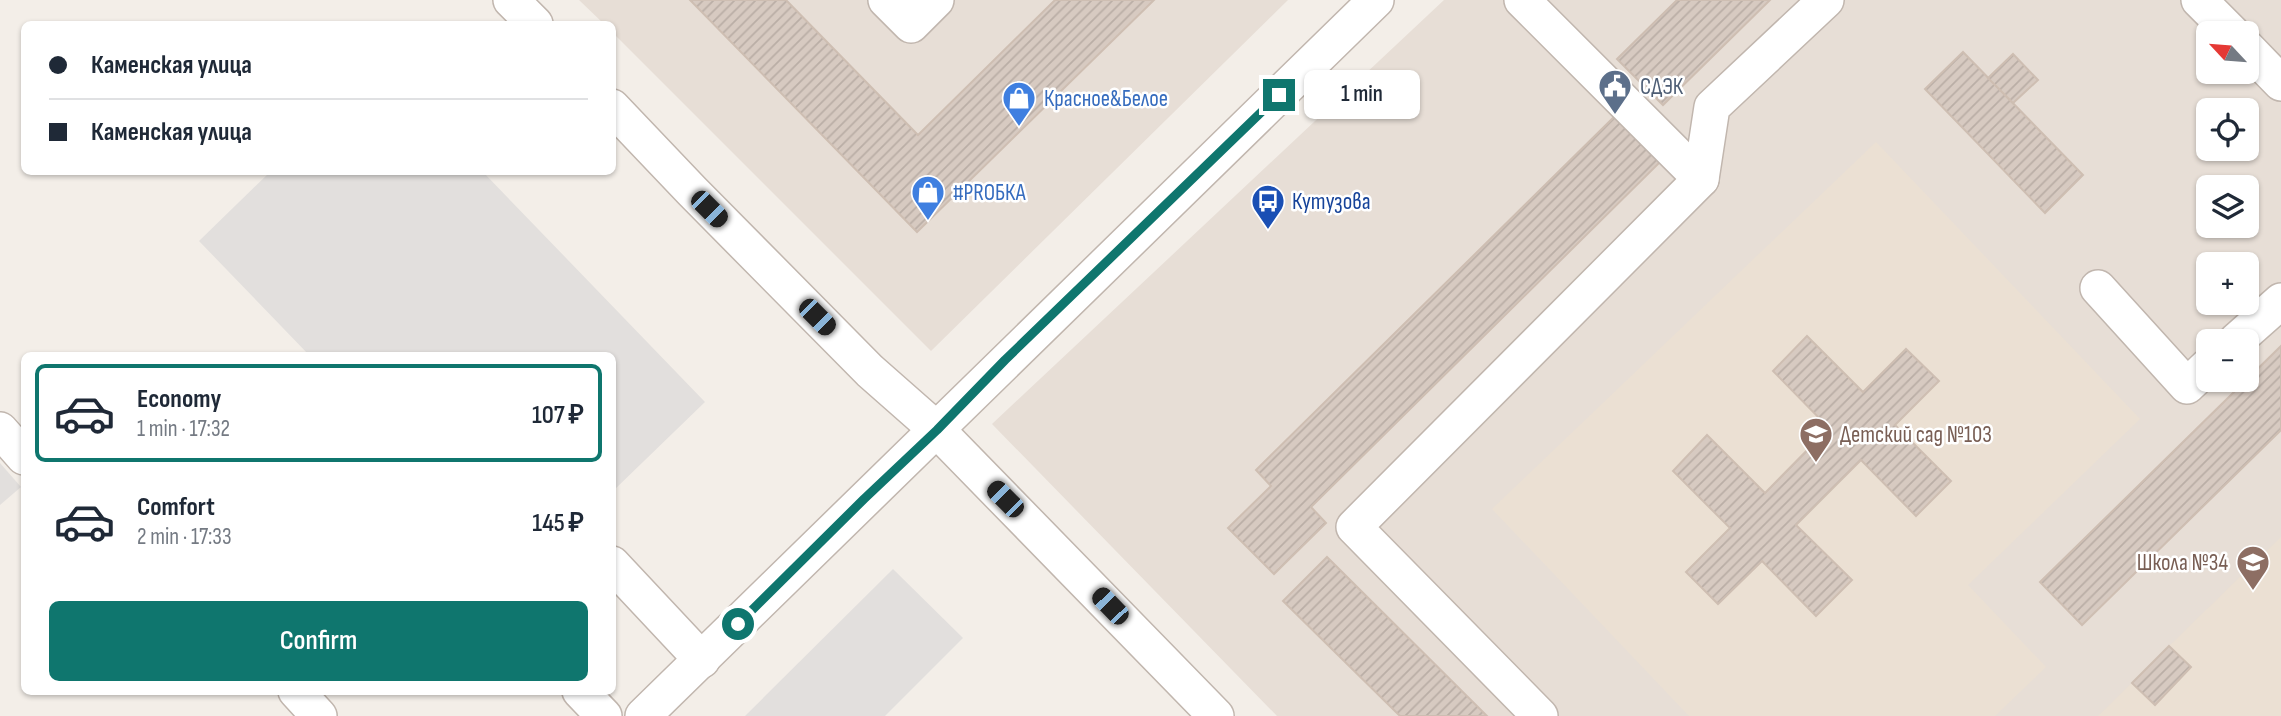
<!DOCTYPE html>
<meta charset="utf-8">
<style>
:root{--surface:#fff;--page:#f2f2f3;--text:#1f2937;--muted:#747a83;--line:#e0e1e3;--accent:#0f766e}
body{margin:0;font-family:"Sofia Sans Condensed",sans-serif;background:var(--page);color:var(--text);height:100vh;display:flex;flex-direction:column;font-size:26px;white-space:nowrap}
*{box-sizing:border-box;margin:0}
p{font-size:23px;color:var(--muted)}
.icon{flex:none;width:38px;height:38px;fill:none;stroke:currentColor;stroke-width:2;stroke-linecap:round;stroke-linejoin:round}
.map{position:relative;flex:1;overflow:hidden}
.drawer{position:absolute;left:21px;top:352px;width:595px;height:343px;display:flex;flex-direction:column;background:var(--surface);border-radius:10px;box-shadow:0 2px 5px #0004}
.drawer>*{flex:none}
.top-card{position:absolute;left:21px;top:21px;width:595px;height:154px;border-radius:10px;box-shadow:0 2px 5px #0004;display:grid;align-content:center;height:154px;padding:0 28px;background:var(--surface)}
.needle{width:46px;rotate:296deg}
.controls{position:absolute;left:2196px;top:21px;display:grid;gap:14px}
.controls a{display:grid;place-items:center;width:63px;height:63px;border-radius:10px;background:var(--surface);box-shadow:0 2px 5px #0004;font-size:35px}
.end{position:absolute;width:32px;height:32px;margin:-16px;border:9px solid #0f766e;background:#fff;box-shadow:0 0 0 4px #fff}
.from{border-radius:50%}
.bubble{position:absolute;height:49px;border-radius:10px;background:var(--surface);box-shadow:0 2px 5px #0004;font-size:23px;font-weight:600;line-height:49px;text-align:center}
.car{position:absolute;width:21px;height:42px;margin:-21px -10px;border-radius:9px;box-shadow:0 0 5px 2px #0007;background:linear-gradient(#222 24%,#8ab4d8 0 40%,#222 0 76%,#8ab4d8 0 86%,#222 0)}
.top-card b{display:flex;align-items:center;gap:24px;height:66px;font-size:26px}
.top-card b+b{border-top:2px solid var(--line)}
.top-card i{width:18px;height:18px;background:var(--text)}
ul{padding:12px 0 0;list-style:none}
li{display:flex;align-items:center;gap:21px;height:98px;margin:0 14px 10px;padding:0 14px;border:4px solid transparent;border-radius:10px}
li div{flex:1}
li b{display:block;font-size:26px}
li em{font-style:normal;font-weight:600}
li.current{border-color:var(--accent)}
li>.icon{width:63px;height:63px;stroke-width:1.5}
.cta{display:flex;gap:14px;margin-top:auto;padding:14px 28px}
.cta a{flex:1;height:80px;border-radius:10px;background:var(--accent);color:#fff;font-size:28px;font-weight:600;line-height:80px;text-align:center}
.map>svg:first-child{display:block}
</style>
<div class="map">
<svg width="2281" height="716" viewBox="0 0 2281 716">
<defs>
<pattern id="building-hatch" width="6" height="6" patternUnits="userSpaceOnUse" patternTransform="scale(1.75)"><rect width="6" height="6" fill="#d7cac1"/><path d="M-1 1l2-2M0 6l6-6M5 7l2-2" fill="none" stroke="#baaea6"/></pattern>
</defs>
<rect width="100%" height="100%" fill="#f3eee8"/>
<!-- residential -->
<g fill="#e7ded6" fill-rule="evenodd">
<polygon points="579,0 1288,0 931,351 613,33 612,24 604,24"/>
<path d="M 1444,0 L 2281,0 L 2281,716 L 1277,716 L 992,424 ZM 2208,33 L 2247,33 L 2247,72 L 2208,72 ZM 2208,110 L 2247,110 L 2247,149 L 2208,149 ZM 2208,187 L 2247,187 L 2247,226 L 2208,226 ZM 2208,264 L 2247,264 L 2247,303 L 2208,303 ZM 2208,341 L 2247,341 L 2247,380 L 2208,380 Z"/>
</g>
<!-- education -->
<g fill="#ebe0d3">
<polygon points="1876,142 2140,419 1968,585 2046,667 1995,716 1689,716 1492,509"/>
<polygon points="2281,537 2281,716 2098,716 2169,646"/>
</g>
<!-- parking -->
<g fill="#e2dfdd">
<polygon points="270,172 483,172 705,402 613,491 612,355 309,355 199,241"/>
<polygon points="0,463 21,487 0,505"/>
<polygon points="893,569 963,638 885,716 745,716"/>
</g>
<!-- building -->
<g fill="url(#building-hatch)" stroke="#cebeb2" stroke-width="2">
<polygon points="690,0 786,0 918,135 1055,0 1154,0 917,232"/>
<polygon points="1677,0 1770,0 1663,105 1617,59"/>
<polygon points="1963,52 2083,175 2045,213 1925,89"/>
<polygon points="2013,54 2038,80 2013,103 1988,78"/>
<polygon points="1615,116 1660,162 1311,507 1326,523 1274,574 1228,528 1271,486 1256,470"/>
<polygon points="1807,336 1863,392 1906,349 1939,381 1895,425 1951,481 1916,516 1861,460 1796,525 1852,580 1816,616 1762,561 1718,604 1686,572 1730,528 1673,471 1707,435 1765,493 1829,428 1773,371"/>
<polygon points="2281,346 2281,430 2082,625 2040,582"/>
<polygon points="1327,557 1487,716 1400,716 1283,601"/>
<polygon points="2169,646 2191,667 2155,705 2132,683"/>
</g>
<g fill="none" stroke-linecap="round" stroke-linejoin="round">
<defs>
<g id="minor">
<polyline points="511,0 535,24"/>
<polyline points="886,0 911,25 936,0"/>
<polyline points="1522,0 1701,179"/>
<polyline points="2199,0 2232,33"/>
<polyline points="2247,48 2281,83"/>
<polyline points="612,107 692,191 870,371 937,430 1216,716"/>
<polyline points="2098,288 2187,386 2208,366"/>
<polyline points="2236,341 2281,301"/>
<polyline points="0,430 24,457"/>
<polyline points="612,564 702,660"/>
<polyline points="296,691 319,716"/>
<polyline points="580,691 604,716"/>
<polyline points="643,716 1376,0"/>
<polyline points="1540,716 1354,527 1701,179 1712,107 1826,0"/>
</g>
</defs>
<!-- minor casing -->
<use href="#minor" stroke="#c1b6ae" stroke-width="38"/>
<!-- minor -->
<use href="#minor" stroke="#fff" stroke-width="35"/>
</g>
<g fill="none" stroke-linecap="round" stroke-linejoin="round">
<!-- route -->
<polyline stroke="#0f766e" stroke-width="9" points="738,624 864,499 937,430 1005,360 1279,95"/>
</g>
<!-- icons -->
<defs>
<symbol id="civic-pin" viewBox="-11 -11 22 30"><path d="M0 17L-7.5 6A9.5 9.5 0 1 1 7.5 6Z" fill="#5c6f8a" stroke="#fff"/><path d="M-.6-6.5H3V-4.5H.6V-3L4-1V1h2V6H-6V1h2V-1L-.6-3ZM-1.2 2.5V6h2.4V2.5Z" fill="#fff"/></symbol>
<symbol id="shop-pin" viewBox="-11 -11 22 30"><path d="M0 17L-7.5 6A9.5 9.5 0 1 1 7.5 6Z" fill="#3f7fe0" stroke="#fff"/><path d="M-5-2.5h2.3a2.7 3.5 0 0 1 5.4 0H5L5.5 6h-11ZM-1.5-2.5h3a1.5 2.3 0 0 0-3 0Z" fill="#fff"/></symbol>
<symbol id="bus-pin" viewBox="-11 -11 22 30"><path d="M0 17L-7.5 6A9.5 9.5 0 1 1 7.5 6Z" fill="#1a4fb4" stroke="#fff"/><path d="M-5-6H5V4H4V6H2V4H-2V6H-4V4H-5ZM-3.5-4V0h7V-4ZM-3.5 1.2v1.5H-2V1.2ZM2 1.2v1.5H3.5V1.2Z" fill="#fff"/></symbol>
<symbol id="school-pin" viewBox="-11 -11 22 30"><path d="M0 17L-7.5 6A9.5 9.5 0 1 1 7.5 6Z" fill="#8d6e63" stroke="#fff"/><path d="M0-5L7-2L0 1L-7-2ZM-4 1L0 2.5L4 1V4Q0 6-4 4Z" fill="#fff"/></symbol>
</defs>
<g fill-rule="evenodd">
<use href="#civic-pin" x="1596" y="67" width="38" height="52"/>
<use href="#shop-pin" x="1000" y="79" width="38" height="52"/>
<use href="#shop-pin" x="909" y="173" width="38" height="52"/>
<use href="#bus-pin" x="1249" y="182" width="38" height="52"/>
<use href="#school-pin" x="1797" y="415" width="38" height="52"/>
<use href="#school-pin" x="2234" y="543" width="38" height="52"/>
</g>
<g text-anchor="middle" stroke-width="5" stroke-linejoin="round" paint-order="stroke">
<!-- service labels -->
<g font-size="23" fill="#4e5e75" stroke="#fff" text-anchor="start">
<text x="1640" y="94">СДЭК</text>
</g>
<!-- shop labels -->
<g font-size="23" fill="#366cbe" stroke="#fff" text-anchor="start">
<text x="1044" y="106">Красное&amp;Белое</text>
<text x="953" y="200">#PROБКА</text>
</g>
<!-- transit labels -->
<g font-size="23" fill="#164399" stroke="#fff" text-anchor="start">
<text x="1292" y="209">Кутузова</text>
</g>
<!-- education labels -->
<g font-size="23" fill="#785e54" stroke="#fff" text-anchor="start">
<text x="1840" y="442">Детский сад №103</text>
<text x="2228" y="570" text-anchor="end">Школа №34</text>
</g>
</g>
</svg>
<div class="controls">
<a><svg class="needle" viewBox="-14 -14 28 28"><path d="M0-13l5 13h-10z" fill="#e53935"/><path d="M0 13l5-13h-10z" fill="#747a83"/></svg></a>
<a><svg class="icon" aria-label="locate" viewBox="0 0 24 24"><circle cx="12" cy="12" r="6"/><path d="M12 2v4M12 18v4M2 12h4M18 12h4"/></svg></a>
<a><svg class="icon" aria-label="layers" viewBox="0 0 24 24"><path d="M12 4l9 5-9 5-9-5zM3 14l9 5 9-5"/></svg></a>
<a>+</a>
<a>−</a>
</div>
<i class="end from" style="left:738px;top:624px"></i>
<i class="end" style="left:1279px;top:95px"></i>
<div class="bubble" style="left:1304px;top:70px;width:116px">1 min</div>
<i class="car" style="left:709px;top:209px;rotate:135deg"></i>
<i class="car" style="left:817px;top:317px;rotate:135deg"></i>
<i class="car" style="left:1005px;top:499px;rotate:315deg"></i>
<i class="car" style="left:1110px;top:606px;rotate:316deg"></i>
<div class="top-card">
<b><i class="from"></i>Каменская улица</b>
<b><i></i>Каменская улица</b>
</div>
<section class="drawer">
<ul>
<li class="current"><svg class="icon" aria-label="car" viewBox="0 0 24 24"><path d="M5 17H2v-5l4-1 3-4h7l3 4 3 1v5h-3M9 17h6M6 11h13"/><circle cx="7" cy="17" r="2"/><circle cx="17" cy="17" r="2"/></svg><div><b>Economy</b><p>1 min · 17:32</p></div><em>107 ₽</em></li>
<li><svg class="icon" aria-label="car" viewBox="0 0 24 24"><path d="M5 17H2v-5l4-1 3-4h7l3 4 3 1v5h-3M9 17h6M6 11h13"/><circle cx="7" cy="17" r="2"/><circle cx="17" cy="17" r="2"/></svg><div><b>Comfort</b><p>2 min · 17:33</p></div><em>145 ₽</em></li>
</ul>
<div class="cta"><a>Confirm</a></div>
</section>
</div>
